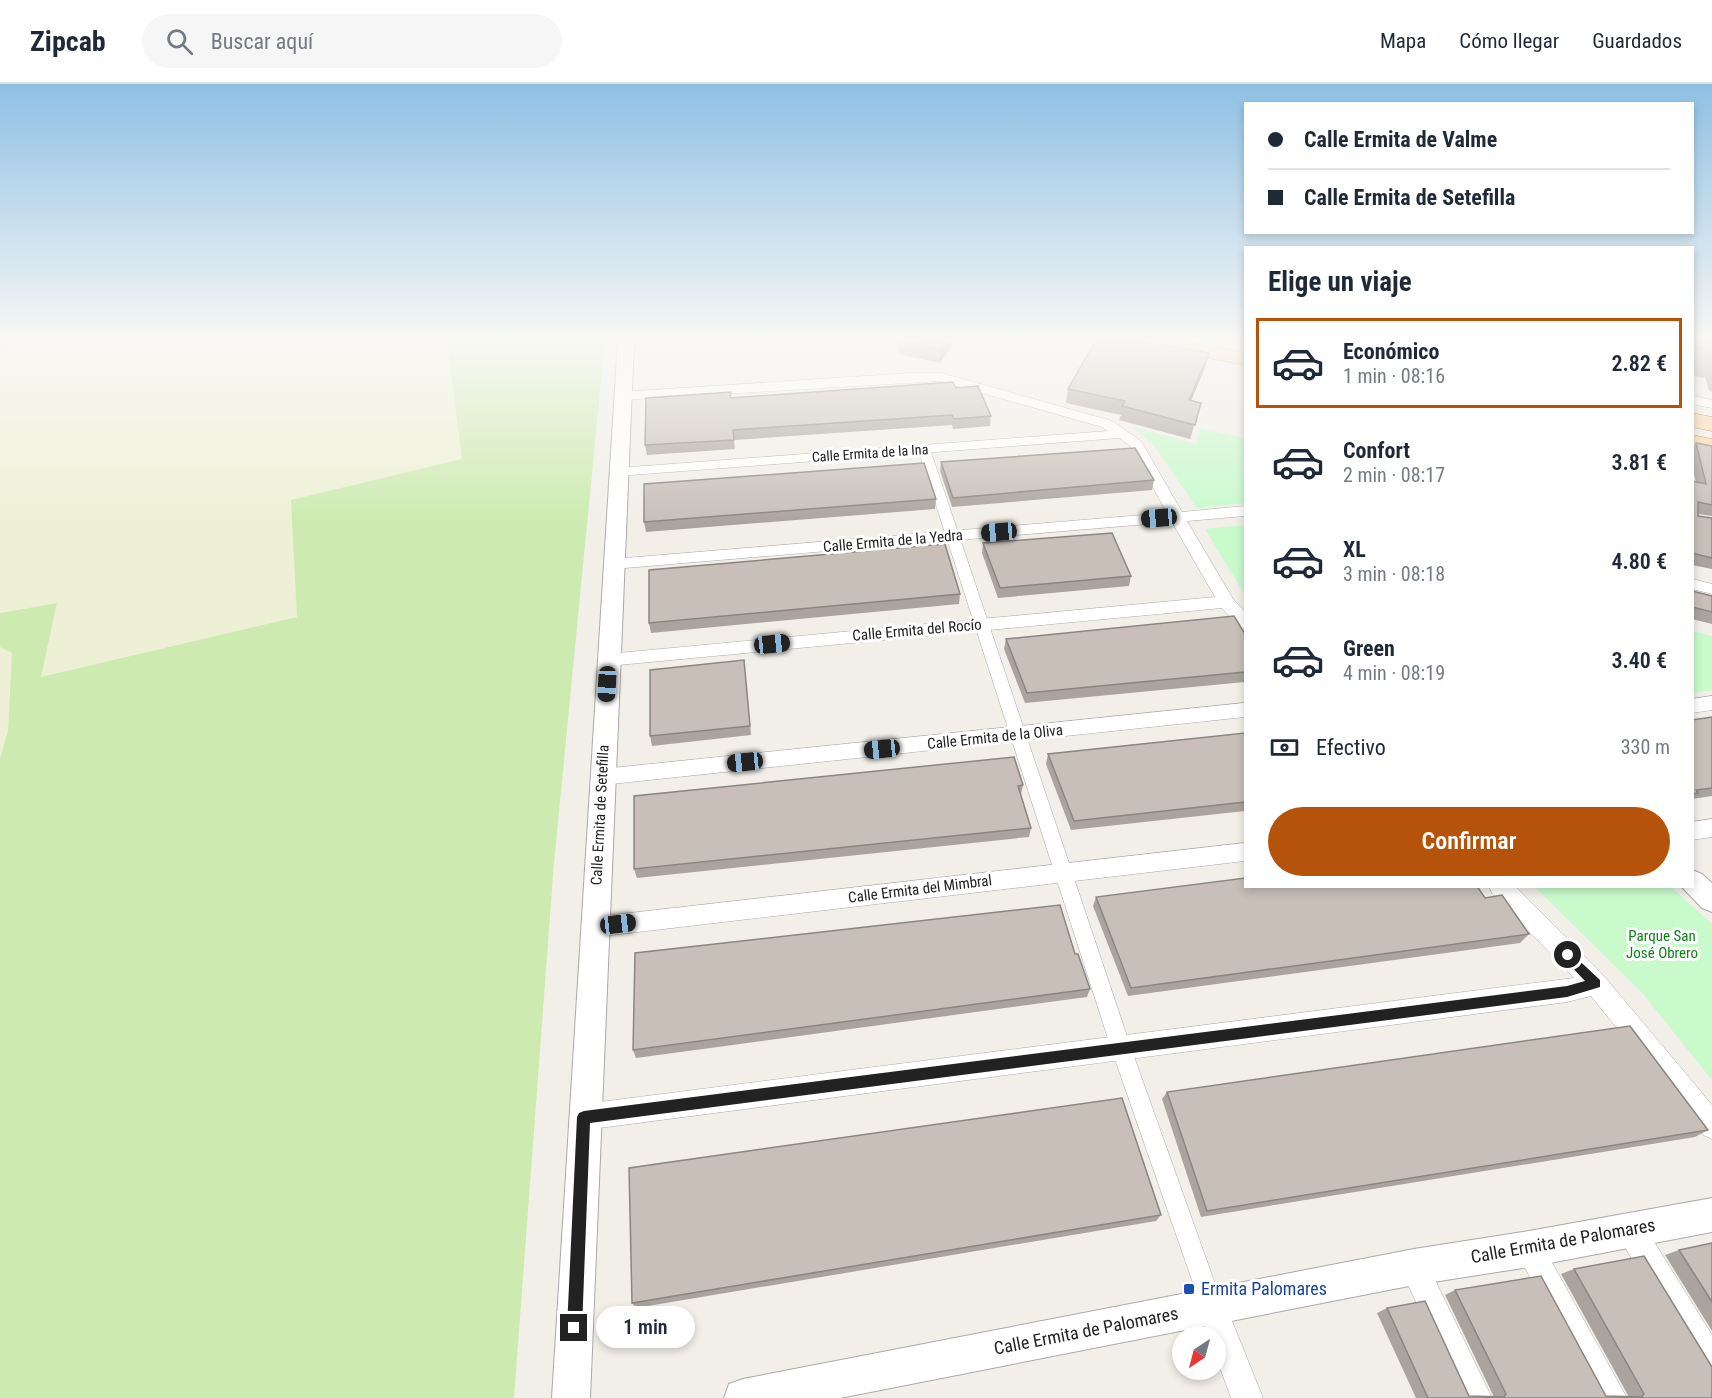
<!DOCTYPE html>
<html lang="es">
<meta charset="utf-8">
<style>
:root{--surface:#fff;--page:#f6f6f7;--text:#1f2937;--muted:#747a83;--line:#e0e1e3;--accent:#b45309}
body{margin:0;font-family:"Roboto Condensed",sans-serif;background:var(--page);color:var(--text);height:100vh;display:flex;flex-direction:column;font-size:22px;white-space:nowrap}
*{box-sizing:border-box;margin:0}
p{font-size:20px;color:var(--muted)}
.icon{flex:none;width:33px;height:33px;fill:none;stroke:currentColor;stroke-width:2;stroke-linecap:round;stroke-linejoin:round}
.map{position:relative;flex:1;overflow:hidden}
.details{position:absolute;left:1244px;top:162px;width:450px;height:642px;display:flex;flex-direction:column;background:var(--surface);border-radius:0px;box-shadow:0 3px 9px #0003}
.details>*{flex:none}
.banner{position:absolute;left:1244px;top:18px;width:450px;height:132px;border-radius:0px;box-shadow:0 3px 9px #0003;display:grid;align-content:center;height:132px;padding:0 24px;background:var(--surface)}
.needle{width:39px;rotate:216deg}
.buttons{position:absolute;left:1172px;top:1242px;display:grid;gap:12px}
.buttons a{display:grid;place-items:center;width:54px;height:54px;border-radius:50%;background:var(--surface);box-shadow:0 3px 9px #0003;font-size:30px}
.end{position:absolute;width:27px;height:27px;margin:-14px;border:8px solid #222;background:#fff;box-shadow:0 0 0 3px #fff}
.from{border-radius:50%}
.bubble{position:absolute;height:42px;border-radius:21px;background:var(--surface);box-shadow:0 3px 9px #0003;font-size:20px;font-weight:600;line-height:42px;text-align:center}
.car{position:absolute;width:18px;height:36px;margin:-18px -9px;border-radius:8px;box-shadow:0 0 4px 2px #0007;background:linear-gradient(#222 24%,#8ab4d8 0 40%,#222 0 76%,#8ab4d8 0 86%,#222 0)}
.banner b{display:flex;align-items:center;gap:21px;height:57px;font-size:22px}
.banner b+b{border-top:2px solid var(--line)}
.banner i{width:15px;height:15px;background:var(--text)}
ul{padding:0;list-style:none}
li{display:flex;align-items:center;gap:18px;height:90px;margin:0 12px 9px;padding:0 12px;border:3px solid transparent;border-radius:0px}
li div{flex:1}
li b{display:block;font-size:22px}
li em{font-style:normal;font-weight:600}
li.on{border-color:var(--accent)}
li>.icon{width:54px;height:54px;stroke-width:1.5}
h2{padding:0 24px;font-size:27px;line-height:72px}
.pay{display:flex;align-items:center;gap:15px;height:66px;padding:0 24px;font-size:22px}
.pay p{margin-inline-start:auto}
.button{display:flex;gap:12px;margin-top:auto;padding:12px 24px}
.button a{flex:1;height:69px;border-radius:36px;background:var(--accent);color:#fff;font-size:24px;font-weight:600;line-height:69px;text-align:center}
header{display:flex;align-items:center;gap:36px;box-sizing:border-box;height:84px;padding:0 30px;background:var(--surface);border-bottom:2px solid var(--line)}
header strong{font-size:28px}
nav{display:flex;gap:33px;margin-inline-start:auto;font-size:21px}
.search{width:420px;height:54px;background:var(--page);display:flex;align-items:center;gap:15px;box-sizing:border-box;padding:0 21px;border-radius:33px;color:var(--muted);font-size:22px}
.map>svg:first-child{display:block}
</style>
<header>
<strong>Zipcab</strong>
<div class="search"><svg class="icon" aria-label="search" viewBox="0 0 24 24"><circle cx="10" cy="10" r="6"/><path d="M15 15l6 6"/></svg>Buscar aquí</div>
<nav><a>Mapa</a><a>Cómo llegar</a><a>Guardados</a></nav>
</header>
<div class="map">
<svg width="1712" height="1314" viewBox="0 0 1712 1314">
<rect width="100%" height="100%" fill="#f2efe9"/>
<!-- farmland -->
<g fill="#eef0d5">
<polygon points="9,256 447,256 462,375 291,416 298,533 41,593 57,519 0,529 0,258"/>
<polygon points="0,563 12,569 8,647 0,674"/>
</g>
<!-- grass -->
<polygon fill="#cdebb0" points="447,256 605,256 554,779 514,1314 0,1314 0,674 8,647 12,569 0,563 0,529 57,519 41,593 297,533 291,416 462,375"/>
<!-- park -->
<g fill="#c8facc">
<polygon points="1133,343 1196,360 1200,345 1245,354 1245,419 1197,424 1155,363"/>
<polygon points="1245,441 1245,511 1205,445"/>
<polygon points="1692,547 1712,552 1712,606 1692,609"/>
<polygon points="1535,803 1671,803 1712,840 1712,996 1644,911"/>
</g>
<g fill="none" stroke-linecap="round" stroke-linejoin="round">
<defs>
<polygon id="pedestrian" points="924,362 930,365 1131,964 1223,1222 1220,1230 1212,1233 1204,1230 1201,1222 1111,964 918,365"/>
<g id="minor">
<polygon points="911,289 941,289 1112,337 1141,357 1182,428 1245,422 1245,432 1187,437 1233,515 1245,528 1245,545 1239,543 1222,524 608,582 602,580 599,576 602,572 608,570 1215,513 1172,438 613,485 607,484 605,480 607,476 613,475 1167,429 1130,362 1120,354 618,392 611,388 618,384 1108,347 1102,343 940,297 622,316 615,312 622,308"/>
<polygon points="1692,312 1712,316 1712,324 1692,320"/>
<polygon points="1692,495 1712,500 1712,510 1692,505"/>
<polygon points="1712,612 1712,626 1692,629 1692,615"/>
<polygon points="1245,619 1245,633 602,701 595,699 592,693 595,687 602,685"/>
<polygon points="1712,735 1712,753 1692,756 1692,738"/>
<polygon points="1245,759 1245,777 595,853 587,850 584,843 587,836 595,833"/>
<polygon points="1489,802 1515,802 1604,892 1712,1021 1712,1055 1703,1051 1591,912 1567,918 584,1046 575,1042 571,1033 575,1024 584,1020 1574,894 1492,809"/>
<polygon points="1630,1131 1640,1135 1712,1251 1712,1294 1701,1290 1620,1155 1616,1145 1620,1135"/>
<polygon points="1529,1151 1539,1155 1627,1314 1594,1314 1515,1165 1519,1155"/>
<polygon points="1414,1169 1424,1173 1492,1314 1460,1314 1400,1183 1404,1173"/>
<polygon points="1212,1207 1222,1212 1263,1314 1231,1314 1215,1270 1215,1252 1209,1252 1197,1222 1202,1212"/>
</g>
<g id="tertiary">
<polygon points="0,256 11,256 9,259 0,262"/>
<polygon points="618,256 634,256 590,1314 552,1314"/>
<polygon points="1692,786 1702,790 1712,799 1712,828 1702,824 1681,802 1692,802"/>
<polygon points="1712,1114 1712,1148 1529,1183 1414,1201 840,1314 724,1314 729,1300 743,1295 1414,1165 1529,1147"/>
</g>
<g id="primary">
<polygon points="1136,256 1179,256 1245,269 1245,281 1146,262 1139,260"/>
<polygon points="1692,329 1712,333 1712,347 1692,343"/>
<polygon points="1692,351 1712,355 1712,369 1692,365"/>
</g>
</defs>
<!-- pedestrian casing -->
<use href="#pedestrian" stroke="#a9a9a9" stroke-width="1"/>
<!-- minor casing -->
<use href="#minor" stroke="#a9a9a9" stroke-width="1"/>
<!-- tertiary casing -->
<use href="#tertiary" stroke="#a9a9a9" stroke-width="2"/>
<!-- primary casing -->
<use href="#primary" stroke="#a06b00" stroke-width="1"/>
<!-- pedestrian -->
<use href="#pedestrian" fill="#fff" fill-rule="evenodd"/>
<!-- minor -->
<use href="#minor" fill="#fff" fill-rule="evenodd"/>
<!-- tertiary -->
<use href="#tertiary" fill="#fff" fill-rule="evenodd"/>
<!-- primary -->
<use href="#primary" fill="#fcd6a4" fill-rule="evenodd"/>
</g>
<!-- wall -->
<g fill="#aba49e">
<polygon points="956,256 940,279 898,270 899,257"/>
<polygon points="1692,256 1712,256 1712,308 1709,307 1705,292 1704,294 1692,292"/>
<polygon points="1160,262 1209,269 1205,283 1191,317 1201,319 1190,355 1119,336 1121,331 1066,319 1068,305"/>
<polygon points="956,304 991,332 990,342 953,345 952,341 734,356 735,365 647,371 645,361 732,314"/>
<polygon points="1696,359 1712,362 1712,432 1698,430 1698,432 1712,434 1712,485 1692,481 1692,397 1696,398 1692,383 1692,364"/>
<polygon points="941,378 1154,396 1152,406 952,423 940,387"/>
<polygon points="936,415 935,425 646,448 644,438"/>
<polygon points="983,459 1131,492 1129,502 998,514 982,469"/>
<polygon points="1692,507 1712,512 1712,540 1692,535"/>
<polygon points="960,510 959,520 651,549 649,539"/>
<polygon points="1245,550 1245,598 1025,619 1004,565 1006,555"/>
<polygon points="744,576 751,651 652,662 650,652"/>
<polygon points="1712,633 1712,712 1692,715 1692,636"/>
<polygon points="1245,649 1245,727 1071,746 1046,680 1048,670"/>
<polygon points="1023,701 1021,710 1031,744 1029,753 637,794 634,785"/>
<polygon points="1096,813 1485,814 1529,850 1520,859 1128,912 1093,822"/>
<polygon points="1075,870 1090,905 1087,913 636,974 633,966"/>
<polygon points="1167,1008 1708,1046 1695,1053 1201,1133 1162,1015"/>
<polygon points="1161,1131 1156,1137 636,1224 632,1219"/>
<polygon points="1712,1159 1712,1247 1665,1171 1679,1166"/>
<polygon points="1574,1185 1712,1314 1416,1314 1377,1229 1387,1224 1469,1312 1494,1313 1445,1211 1455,1206 1606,1312 1629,1313 1561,1190"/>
</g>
<!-- shaded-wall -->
<g fill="#8b8681">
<polygon points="947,256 956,256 940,279 941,265"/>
<polygon points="1209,269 1205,283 1185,331 1189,316"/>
</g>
<!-- building -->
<g fill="#c7bfb8" stroke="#8b8681" stroke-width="1.5">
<polygon points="899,256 947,256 941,265"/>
<polygon points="1096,256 1131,256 1160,262 1161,260 1209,269 1189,316 1201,319 1195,341 1122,322 1125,317 1068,305"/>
<polygon points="1692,256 1712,256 1712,265 1692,262"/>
<polygon points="953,298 956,304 978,302 991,332 954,335 952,331 733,346 734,356 645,361 646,314 731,308 730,314"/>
<polygon points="1696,359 1712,362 1712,421 1698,418 1698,432 1712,434 1712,474 1692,469 1692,397 1706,400"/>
<polygon points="1135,364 1154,396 953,414 941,378"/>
<polygon points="924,379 936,415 644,438 644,400"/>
<polygon points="1112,449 1131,492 1000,504 983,459"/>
<polygon points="945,460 960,510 649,539 649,486"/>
<polygon points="1692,507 1712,512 1712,528 1692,523"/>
<polygon points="1234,532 1245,550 1245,588 1027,609 1006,555"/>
<polygon points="744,576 750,642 650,652 650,586"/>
<polygon points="1712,633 1712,704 1696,706 1698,709 1692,710 1692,636"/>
<polygon points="1245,649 1245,718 1074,737 1048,670"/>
<polygon points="1014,673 1023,701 1018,702 1031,744 634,785 634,712"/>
<polygon points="1245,794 1245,802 1477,802 1485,814 1502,811 1529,850 1131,904 1096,813"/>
<polygon points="1060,821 1075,870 1078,870 1090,905 633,966 635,869"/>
<polygon points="1630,942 1708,1046 1207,1127 1167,1008"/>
<polygon points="1122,1014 1161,1131 632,1219 629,1084"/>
<polygon points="1712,1159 1712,1218 1679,1166"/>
<polygon points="1644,1172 1712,1283 1712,1314 1428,1314 1387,1224 1425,1217 1469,1312 1504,1313 1506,1310 1455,1206 1541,1192 1606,1312 1642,1313 1644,1310 1574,1185"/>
</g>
<!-- sky -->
<linearGradient id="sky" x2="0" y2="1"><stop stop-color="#8fc0e4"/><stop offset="0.58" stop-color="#f9f8f5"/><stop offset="1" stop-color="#f9f8f5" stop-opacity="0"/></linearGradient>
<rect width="1712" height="440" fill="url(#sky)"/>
<!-- route -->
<polygon fill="#222" points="1568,866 1600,896 1600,903 1567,913 590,1039 582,1244 579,1249 574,1251 569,1249 567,1244 577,1033 579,1029 584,1027 1567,902 1585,897 1564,875 1562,871"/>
<!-- markers -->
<rect fill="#1a4fb4" stroke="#fff" stroke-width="2" x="1183" y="1199" width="12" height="12" rx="3"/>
<g text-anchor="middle" stroke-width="6" stroke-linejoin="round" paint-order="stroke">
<!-- far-street labels -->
<g font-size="14" fill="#222" stroke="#fff">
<text transform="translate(870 369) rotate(-4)" y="5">Calle Ermita de la Ina</text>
</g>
<!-- street labels -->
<g font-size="15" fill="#222" stroke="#fff">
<text transform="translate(893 457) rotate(-5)" y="5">Calle Ermita de la Yedra</text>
<text transform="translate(917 546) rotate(-5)" y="5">Calle Ermita del Rocío</text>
<text transform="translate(995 653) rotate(-6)" y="5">Calle Ermita de la Oliva</text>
<text transform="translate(600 731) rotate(-87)" y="5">Calle Ermita de Setefilla</text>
<text transform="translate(920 805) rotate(-7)" y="5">Calle Ermita del Mimbral</text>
</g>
<!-- park labels -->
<g font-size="15" fill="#0c8416" stroke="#fff">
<text x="1662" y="857">Parque San<tspan x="1662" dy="17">José Obrero</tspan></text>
</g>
<!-- near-street labels -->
<g font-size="18" fill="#222" stroke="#fff">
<text transform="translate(1563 1157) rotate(-10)" y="6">Calle Ermita de Palomares</text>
<text transform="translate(1086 1247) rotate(-11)" y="6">Calle Ermita de Palomares</text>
</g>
<!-- near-transit labels -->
<g font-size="18" fill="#164399" stroke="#fff" text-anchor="start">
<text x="1201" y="1211">Ermita Palomares</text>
</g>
</g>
</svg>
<div class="buttons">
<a><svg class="needle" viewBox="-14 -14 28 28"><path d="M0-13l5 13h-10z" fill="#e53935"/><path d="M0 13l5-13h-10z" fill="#747a83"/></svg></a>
</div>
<i class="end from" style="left:1568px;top:871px"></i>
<i class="end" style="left:574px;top:1244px"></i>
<div class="bubble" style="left:596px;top:1222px;width:99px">1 min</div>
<i class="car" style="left:1159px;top:434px;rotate:265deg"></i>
<i class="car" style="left:999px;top:448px;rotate:265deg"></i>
<i class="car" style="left:772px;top:560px;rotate:84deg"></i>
<i class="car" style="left:607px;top:600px;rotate:183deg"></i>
<i class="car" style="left:882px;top:665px;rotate:264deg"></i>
<i class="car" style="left:745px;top:678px;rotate:264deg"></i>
<i class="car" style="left:618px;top:840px;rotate:83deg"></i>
<div class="banner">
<b><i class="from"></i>Calle Ermita de Valme</b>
<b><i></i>Calle Ermita de Setefilla</b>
</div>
<section class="details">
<h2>Elige un viaje</h2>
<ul>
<li class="on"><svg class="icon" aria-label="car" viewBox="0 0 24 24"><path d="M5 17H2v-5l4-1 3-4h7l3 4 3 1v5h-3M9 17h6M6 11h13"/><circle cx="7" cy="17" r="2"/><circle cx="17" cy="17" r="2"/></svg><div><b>Económico</b><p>1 min · 08:16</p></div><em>2.82 €</em></li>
<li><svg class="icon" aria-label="car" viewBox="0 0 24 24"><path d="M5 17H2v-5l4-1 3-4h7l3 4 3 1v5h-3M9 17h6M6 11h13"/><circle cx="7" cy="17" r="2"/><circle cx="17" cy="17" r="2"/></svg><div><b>Confort</b><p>2 min · 08:17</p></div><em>3.81 €</em></li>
<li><svg class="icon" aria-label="car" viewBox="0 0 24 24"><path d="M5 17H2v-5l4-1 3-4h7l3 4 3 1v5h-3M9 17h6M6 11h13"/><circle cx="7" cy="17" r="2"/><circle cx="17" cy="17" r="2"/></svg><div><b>XL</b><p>3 min · 08:18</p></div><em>4.80 €</em></li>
<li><svg class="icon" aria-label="car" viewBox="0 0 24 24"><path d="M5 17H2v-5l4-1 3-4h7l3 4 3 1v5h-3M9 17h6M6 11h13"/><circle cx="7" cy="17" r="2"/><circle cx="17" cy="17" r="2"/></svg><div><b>Green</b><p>4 min · 08:19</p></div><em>3.40 €</em></li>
</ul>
<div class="pay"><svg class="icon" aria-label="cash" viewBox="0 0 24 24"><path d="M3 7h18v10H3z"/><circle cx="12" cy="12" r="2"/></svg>Efectivo<p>330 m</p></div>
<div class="button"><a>Confirmar</a></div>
</section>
</div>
